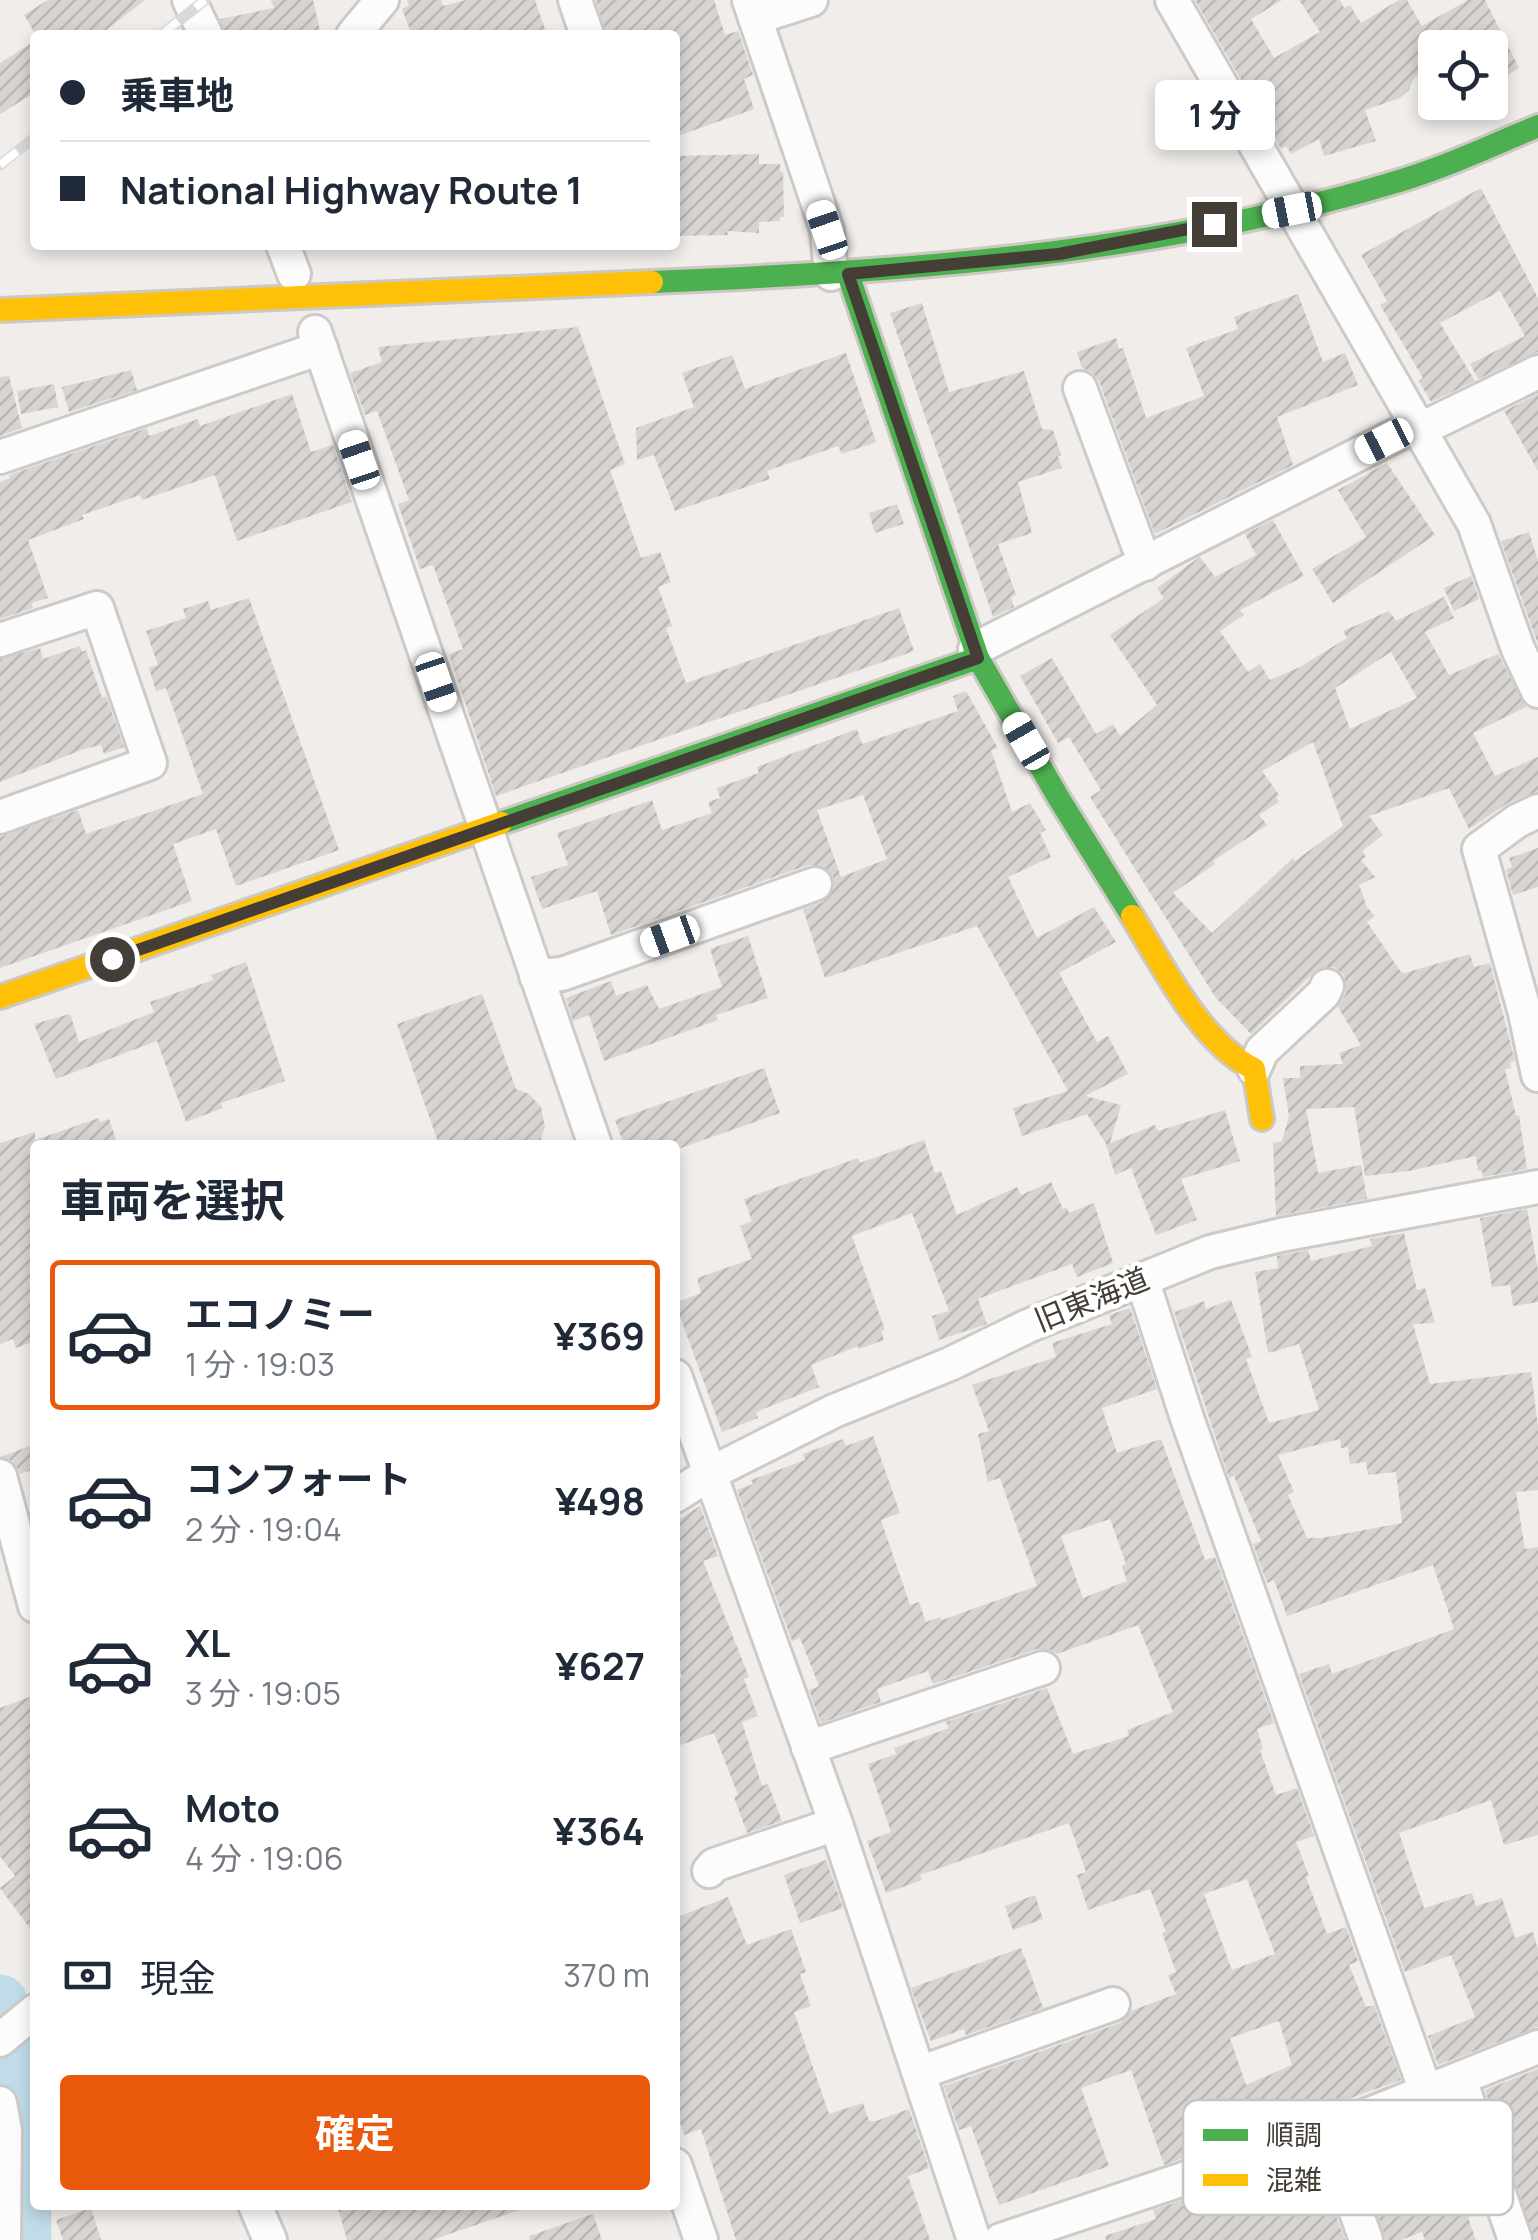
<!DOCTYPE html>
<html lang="ja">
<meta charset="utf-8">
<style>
:root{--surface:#fff;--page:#f2f2f3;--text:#1f2937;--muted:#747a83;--line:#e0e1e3;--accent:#ea580c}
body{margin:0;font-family:Manrope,"Noto Sans JP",sans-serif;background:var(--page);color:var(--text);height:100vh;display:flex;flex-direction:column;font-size:38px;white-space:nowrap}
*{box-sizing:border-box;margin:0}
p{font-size:32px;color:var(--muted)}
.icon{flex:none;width:55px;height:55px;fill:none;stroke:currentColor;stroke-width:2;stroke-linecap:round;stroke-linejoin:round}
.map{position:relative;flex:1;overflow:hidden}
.side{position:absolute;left:30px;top:1140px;width:650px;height:1070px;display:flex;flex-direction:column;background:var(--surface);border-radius:10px;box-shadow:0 5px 15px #0003}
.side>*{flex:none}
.hud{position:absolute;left:30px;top:30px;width:650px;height:220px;border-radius:10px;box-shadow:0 5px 15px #0003;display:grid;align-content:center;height:220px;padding:0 30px;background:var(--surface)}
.controls{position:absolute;left:1418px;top:30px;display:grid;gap:20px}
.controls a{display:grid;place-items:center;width:90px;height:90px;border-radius:10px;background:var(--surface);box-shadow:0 5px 15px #0003;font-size:50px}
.end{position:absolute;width:45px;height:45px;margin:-22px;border:12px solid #443e37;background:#fff;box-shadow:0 0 0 5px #fff}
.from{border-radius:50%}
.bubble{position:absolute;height:70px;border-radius:10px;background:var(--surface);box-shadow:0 5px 15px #0003;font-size:32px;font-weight:700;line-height:70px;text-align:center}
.car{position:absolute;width:30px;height:60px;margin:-30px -15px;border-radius:12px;box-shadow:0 0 8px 2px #0007;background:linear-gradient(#fff 24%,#345 0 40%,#fff 0 76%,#345 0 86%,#fff 0)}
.hud b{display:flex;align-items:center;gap:35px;height:95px;font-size:38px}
.hud b+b{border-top:2px solid var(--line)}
.hud i{width:25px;height:25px;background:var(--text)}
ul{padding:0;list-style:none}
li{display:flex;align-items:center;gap:30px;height:150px;margin:0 20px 15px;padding:0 10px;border:5px solid transparent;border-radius:10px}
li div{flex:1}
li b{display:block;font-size:38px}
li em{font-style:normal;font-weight:700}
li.selected{border-color:var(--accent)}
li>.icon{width:90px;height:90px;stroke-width:1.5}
h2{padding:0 30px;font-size:45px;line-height:120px}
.pay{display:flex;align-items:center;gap:25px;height:110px;padding:0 30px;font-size:38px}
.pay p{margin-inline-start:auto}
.primary-button{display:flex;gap:20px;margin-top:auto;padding:20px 30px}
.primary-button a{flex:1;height:115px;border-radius:10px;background:var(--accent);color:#fff;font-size:40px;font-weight:700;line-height:115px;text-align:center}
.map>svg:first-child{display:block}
</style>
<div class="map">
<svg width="1538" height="2240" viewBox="0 0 1538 2240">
<defs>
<pattern id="building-hatch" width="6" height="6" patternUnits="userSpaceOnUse" patternTransform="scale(2.5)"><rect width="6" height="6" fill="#d8d4d1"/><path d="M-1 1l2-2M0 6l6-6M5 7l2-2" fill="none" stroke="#bbb7b4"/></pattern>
</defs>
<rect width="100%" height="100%" fill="#f0edea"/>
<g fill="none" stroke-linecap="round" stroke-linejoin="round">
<!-- river -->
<path stroke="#c0dce9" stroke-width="55" d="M 0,2002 C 23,2080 23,2159 24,2240"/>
</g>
<!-- building -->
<g fill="url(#building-hatch)" fill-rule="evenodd">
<polygon points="48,0 145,0 100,35 36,35 24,15"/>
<polygon points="271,0 313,0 321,35 226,35 220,19 274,8"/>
<polygon points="407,0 441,0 443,6 466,0 535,0 547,35 412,35 402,9 409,6"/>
<polygon points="596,0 714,0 725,35 738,31 753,75 744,79 754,109 675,137 675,35 606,35"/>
<polygon points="1195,0 1282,0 1251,19 1274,58 1320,32 1299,0 1340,0 1344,8 1350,5 1361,23 1399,0 1407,0 1422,26 1468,0 1485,0 1519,68 1490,86 1490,48 1420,48 1432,68 1414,78 1409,90 1400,98 1365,110 1376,141 1324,156 1319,139 1291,154 1286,146 1281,149"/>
<polygon points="35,41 34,93 0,114 0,63"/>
<polygon points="759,154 759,164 780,164 780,172 783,172 784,217 780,217 780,221 759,222 759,233 727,231 728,235 675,236 675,156"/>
<polygon points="1481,188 1538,298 1538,352 1478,379 1470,364 1525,336 1500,291 1440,323 1475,381 1431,402 1419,381 1423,378 1380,305 1387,301 1361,255"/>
<polygon points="1298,294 1323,362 1345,353 1358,385 1277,417 1293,465 1155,534 1099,381 1092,372 1082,368 1077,352 1116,338 1119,349 1123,348 1146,418 1204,396 1186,348 1238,329 1234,317"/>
<polygon points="922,303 949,392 1024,371 1042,429 1053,430 1061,455 1058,456 1062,468 1018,482 1032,533 998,544 1016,595 1011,597 1014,607 993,617 890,313"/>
<polygon points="578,327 625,464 610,470 641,558 660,552 671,582 658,587 672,626 666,628 686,683 899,608 914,651 496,796 449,654 463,649 433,565 420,569 398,504 409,500 377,411 365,415 350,373 382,362 378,347"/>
<polygon points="846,353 876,442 842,454 838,446 767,471 770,479 675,511 654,455 637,460 636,428 694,407 682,373 732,355 745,389"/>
<polygon points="131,370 137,390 69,412 62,387"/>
<polygon points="9,376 22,428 0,436 0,377"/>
<polygon points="54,384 58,407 21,414 17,391"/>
<polygon points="292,394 311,452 333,445 352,502 237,541 215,475 142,500 140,495 82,515 84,519 28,540 48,598 32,603 33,608 0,619 0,482 10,478 9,475 147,428 149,436 198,419 200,426"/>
<polygon points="1538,394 1538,471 1504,411"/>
<polygon points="1387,463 1435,535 1333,603 1312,569 1366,537 1338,490"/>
<polygon points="897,504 904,524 875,533 869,513"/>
<path d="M 1273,520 L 1304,576 L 1240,610 L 1244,615 L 1220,631 L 1248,672 L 1260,664 L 1270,680 L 1300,667 L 1347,638 L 1343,631 L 1389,611 L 1396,621 L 1444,597 L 1454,618 L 1425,632 L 1449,675 L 1498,654 L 1526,707 L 1473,733 L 1495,776 L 1538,757 L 1538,791 L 1508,803 L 1469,829 L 1449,788 L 1369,816 L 1383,835 L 1362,851 L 1366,857 L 1361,860 L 1375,877 L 1359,885 L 1367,907 L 1375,916 L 1367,922 L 1401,972 L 1405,973 L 1470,954 L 1474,967 L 1490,963 L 1515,1061 L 1510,1062 L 1511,1068 L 1505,1069 L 1516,1116 L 1519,1115 L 1527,1169 L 1483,1177 L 1482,1171 L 1478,1171 L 1476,1156 L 1409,1171 L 1365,1176 L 1354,1107 L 1306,1109 L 1318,1173 L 1361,1165 L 1367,1199 L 1276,1216 L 1273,1143 L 1282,1141 L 1289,1116 L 1283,1078 L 1300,1078 L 1300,1066 L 1343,1064 L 1339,1053 L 1361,1045 L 1338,1007 L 1346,993 L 1344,975 L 1334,967 L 1316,970 L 1251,1034 L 1216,998 L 1090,797 L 1101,790 L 1069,737 L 1058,743 L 1020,676 L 1052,658 L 1096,734 L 1113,724 L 1120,736 L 1157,705 L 1110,635 L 1164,598 L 1157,588 L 1198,558 L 1200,557 L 1215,577 L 1256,555 L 1245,534 ZM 1391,652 L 1417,698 L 1350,729 L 1335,688 ZM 1313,742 L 1343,826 L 1295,861 L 1293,858 L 1212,933 L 1173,893 L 1215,864 L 1213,861 L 1267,825 L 1259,815 L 1279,802 L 1276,797 L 1279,795 L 1262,771 Z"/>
<polygon points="1529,532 1538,561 1538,644 1501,541"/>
<polygon points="1471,576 1479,599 1454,611 1444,588"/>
<polygon points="249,598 339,850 236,886 216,829 173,844 192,901 0,968 0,837 78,810 86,834 203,794 166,688 156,691 149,668 158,665 146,631 186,618 183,609 208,601 211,610"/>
<polygon points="80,646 82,652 86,650 102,698 106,696 124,747 104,754 101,745 84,749 0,782 0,659 40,648 43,659"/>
<path d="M 966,691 L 998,748 L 991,750 L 1012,812 L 1030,803 L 1046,830 L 1040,833 L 1051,857 L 1008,877 L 1037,938 L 1094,907 L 1116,942 L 1059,973 L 1097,1042 L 1108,1036 L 1128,1074 L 1085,1096 L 1121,1105 L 1110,1143 L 1155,1125 L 1158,1131 L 1225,1110 L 1240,1161 L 1181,1179 L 1197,1220 L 1156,1235 L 1131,1168 L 1115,1175 L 1106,1144 L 1087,1114 L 1022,1136 L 1013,1108 L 1068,1091 L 977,926 L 825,978 L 803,909 L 823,902 L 834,889 L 833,876 L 820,865 L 808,865 L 611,935 L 597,891 L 542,909 L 531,877 L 568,865 L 557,833 L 652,800 L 662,830 L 712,813 L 708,802 L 720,798 L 717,788 L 759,773 L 757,767 L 857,729 L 862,744 L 958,711 L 953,696 ZM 863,795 L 887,859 L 841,877 L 817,810 Z"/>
<polygon points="1538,848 1538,887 1513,895 1506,870 1512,867 1509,858"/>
<polygon points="748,936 768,998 716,1015 718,1020 604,1061 589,1015 573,1021 566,998 611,981 616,996 647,985 659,1009 722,987 710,949"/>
<polygon points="246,962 285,1081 221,1103 223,1108 186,1122 157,1041 56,1079 34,1024 70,1014 79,1042 154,1012 150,1002 213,980 211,975"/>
<polygon points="482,994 516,1089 529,1094 541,1107 545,1127 539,1145 439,1145 397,1024"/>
<polygon points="764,1068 780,1113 675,1150 675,1145 624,1145 615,1120"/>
<polygon points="99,1118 100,1122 109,1119 118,1145 35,1145 35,1341 16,1348 13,1339 0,1344 0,1143 35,1132 35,1140"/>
<polygon points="924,1140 935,1173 941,1171 957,1215 1017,1187 1021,1195 1051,1182 1063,1209 1067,1208 1069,1213 1094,1203 1113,1263 1077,1277 1072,1264 978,1299 987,1324 939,1340 932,1316 949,1311 912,1213 852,1236 885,1330 881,1331 884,1340 859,1349 858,1346 811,1365 819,1387 756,1412 758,1418 722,1432 675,1303 701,1293 697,1278 752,1259 740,1226 752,1221 744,1199 858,1158 860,1163"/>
<polygon points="1527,1209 1538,1270 1538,1302 1513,1306 1510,1285 1492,1287 1480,1218"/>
<path d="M 1404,1233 L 1417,1290 L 1425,1288 L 1435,1323 L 1413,1324 L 1430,1384 L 1531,1372 L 1538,1426 L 1538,1490 L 1516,1492 L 1525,1549 L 1538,1547 L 1538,1835 L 1504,1845 L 1491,1800 L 1399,1833 L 1424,1908 L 1472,1893 L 1476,1906 L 1502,1898 L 1515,1938 L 1533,1932 L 1538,1949 L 1538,2027 L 1438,2065 L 1428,2036 L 1475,2017 L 1451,1955 L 1405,1972 L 1299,1674 L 1329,1664 L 1332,1674 L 1454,1629 L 1433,1565 L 1287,1616 L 1274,1580 L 1267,1583 L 1253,1544 L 1261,1541 L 1234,1476 L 1229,1478 L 1171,1302 L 1175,1312 L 1204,1301 L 1206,1309 L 1231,1300 L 1252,1357 L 1246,1359 L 1269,1423 L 1319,1410 L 1299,1344 L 1268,1353 L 1255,1272 L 1278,1268 L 1277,1256 L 1308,1250 L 1311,1261 L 1372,1246 L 1370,1239 ZM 1340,1439 L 1341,1448 L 1348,1447 L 1350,1464 L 1366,1462 L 1368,1475 L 1396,1472 L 1402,1523 L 1322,1538 L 1307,1538 L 1288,1495 L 1294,1492 L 1278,1455 Z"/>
<path d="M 1130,1308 L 1157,1389 L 1102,1408 L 1117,1453 L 1161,1439 L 1205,1560 L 1215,1557 L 1274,1723 L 1257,1729 L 1263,1749 L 1260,1750 L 1276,1795 L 1297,1788 L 1314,1836 L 1296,1842 L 1309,1876 L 1306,1877 L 1327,1934 L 1346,1927 L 1358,1961 L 1349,1965 L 1366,2007 L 1374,2005 L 1401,2080 L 1164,2165 L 1131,2070 L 1081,2088 L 1109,2166 L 999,2205 L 971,2126 L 959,2130 L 944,2086 L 1120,2023 L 1131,2011 L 1176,1994 L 1168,1975 L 1176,1972 L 1162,1933 L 1166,1932 L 1150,1889 L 1088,1910 L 1077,1875 L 1086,1872 L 1069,1823 L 920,1875 L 922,1880 L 886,1893 L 867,1841 L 891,1832 L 868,1764 L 896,1754 L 894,1748 L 949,1728 L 946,1722 L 1047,1688 L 1073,1754 L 1129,1736 L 1127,1730 L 1173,1712 L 1138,1625 L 1057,1654 L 1048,1649 L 1037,1649 L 933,1684 L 928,1671 L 877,1689 L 881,1702 L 821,1723 L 809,1690 L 819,1686 L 800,1638 L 792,1641 L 737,1490 L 753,1484 L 751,1480 L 805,1460 L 803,1454 L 843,1439 L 846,1446 L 873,1436 L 900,1513 L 881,1520 L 910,1605 L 919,1602 L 926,1622 L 940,1617 L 942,1620 L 1037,1586 L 1000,1478 L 988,1482 L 978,1434 L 989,1431 L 972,1385 L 1056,1357 L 1052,1343 L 1112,1324 L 1109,1315 ZM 1110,1519 L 1126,1564 L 1122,1566 L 1127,1581 L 1083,1598 L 1061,1536 ZM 1247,1879 L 1275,1954 L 1232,1970 L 1204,1894 ZM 1279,2021 L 1292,2065 L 1246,2085 L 1230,2038 Z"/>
<polygon points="35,1444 35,1469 20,1474 13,1461 0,1457"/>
<polygon points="700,1506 718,1556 703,1561 749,1677 744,1679 758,1716 742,1722 762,1786 768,1784 782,1821 747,1833 734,1797 738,1795 714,1733 675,1747 675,1679 682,1677 675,1657 675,1522"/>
<polygon points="35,1695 35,1935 0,1888 15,1876 0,1856 0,1708"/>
<polygon points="826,1860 843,1908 800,1923 784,1875"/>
<polygon points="1035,1895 1043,1919 1013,1930 1005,1906"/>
<polygon points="728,1897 747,1945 791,1929 806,1972 800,1974 811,2006 794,2012 829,2114 863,2103 869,2121 876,2121 909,2109 929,2168 908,2176 930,2240 736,2240 701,2129 684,2135 675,2107 675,1918"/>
<polygon points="1021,1948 1043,2008 966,2035 964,2029 931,2041 911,1988"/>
<polygon points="1538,2069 1538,2240 1534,2240 1485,2090"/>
<polygon points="1432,2111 1439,2130 1454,2124 1464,2153 1450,2158 1471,2216 1468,2217 1476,2240 1425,2240 1422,2232 1401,2240 1386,2240 1376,2210 1392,2205 1367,2137"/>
<polygon points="1290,2164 1292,2170 1308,2164 1320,2199 1329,2196 1345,2240 1106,2240 1105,2236 1156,2219 1153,2210"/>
<polygon points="337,2205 521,2205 522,2209 432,2240 347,2240"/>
<polygon points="91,2208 101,2240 63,2240 56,2220"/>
<polygon points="593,2214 602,2240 530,2240 529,2236"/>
</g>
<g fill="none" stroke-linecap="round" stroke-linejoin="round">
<defs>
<g id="street">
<polyline points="189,0 206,35"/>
<polyline points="575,0 587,35"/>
<polyline points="749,0 827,230 831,274"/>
<polyline points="1172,0 1474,524 1518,649 1538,691"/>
<polyline points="755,18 811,0"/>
<polyline points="353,35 382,0"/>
<polyline points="283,245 294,274"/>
<polyline points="315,332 595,1145"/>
<polyline points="1080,388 1145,564"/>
<polyline points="1421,429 1538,372"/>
<polyline points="0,457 321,348"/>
<polyline points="0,640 97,608 150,763 0,817"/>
<polyline points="975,649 1418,424"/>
<polyline points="1538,811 1517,821 1479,849 1525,1013 1538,1075"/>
<polyline points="536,976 562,974 815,884"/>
<polyline points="1254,1069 1262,1051 1324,993 1327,986"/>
<polyline points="1142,1279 1187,1418 1426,2092"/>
<polyline points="675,1376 836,1824 974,2240"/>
<polyline points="0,1476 35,1606"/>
<polyline points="675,1496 709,1474 834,1411 950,1364 1028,1326 1210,1252 1281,1235 1538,1187"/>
<polyline points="808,1748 1043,1668"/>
<polyline points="709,1871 714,1865 836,1824"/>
<polyline points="0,2040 35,2011"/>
<polyline points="919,2073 1113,2004"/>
<polyline points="1460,2079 1515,2240"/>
<polyline points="0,2103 5,2130 4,2240"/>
<polyline points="1327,2131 1366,2240"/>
<polyline points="675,2165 701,2240"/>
<polyline points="255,2205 270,2240"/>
<polyline points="1001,2240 1327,2131 1538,2047"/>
</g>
<g id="fast">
<polyline points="848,274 978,658 1058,797 1132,916"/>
<path d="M 652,282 C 900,272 1149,255 1389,184 C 1441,169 1489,147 1538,126"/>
<polyline points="501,823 978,658"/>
</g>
<g id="slow">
<polyline points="0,310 652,282"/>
<path d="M 1132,916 C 1163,966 1200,1042 1254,1069 L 1262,1119"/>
<polyline points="0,997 501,823"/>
</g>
</defs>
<!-- street casing -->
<use href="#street" stroke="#cdcbc8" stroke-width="38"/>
<!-- fast casing -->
<use href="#fast" stroke="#cdc9c2" stroke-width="28"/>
<!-- slow casing -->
<use href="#slow" stroke="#cdc9c2" stroke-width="28"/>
<!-- street -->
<use href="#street" stroke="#fdfcfc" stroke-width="32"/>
<!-- fast -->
<use href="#fast" stroke="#4caf50" stroke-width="22"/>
<!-- slow -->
<use href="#slow" stroke="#ffc107" stroke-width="22"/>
<defs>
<g id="rail">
<polyline points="161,35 205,0"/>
<polyline points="0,165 35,137"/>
</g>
</defs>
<!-- rail casing -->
<use href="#rail" stroke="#d9d9d8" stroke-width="11"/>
<!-- rail -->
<use href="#rail" stroke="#fff" stroke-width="8" stroke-dasharray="22" stroke-linecap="butt"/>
</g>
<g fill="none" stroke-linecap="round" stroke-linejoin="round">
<!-- route -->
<polyline stroke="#443e37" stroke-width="12" points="112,959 978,658 848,274 1059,254 1214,224"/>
</g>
<g text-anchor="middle" stroke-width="9" stroke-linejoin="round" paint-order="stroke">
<!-- street labels -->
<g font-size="30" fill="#443e37" stroke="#fff">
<text transform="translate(1092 1300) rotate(-22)" y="10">旧東海道</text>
</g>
</g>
<!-- legend -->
<rect x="1183" y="2100" width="330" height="115" rx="15" fill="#fff" stroke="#c7c5c3" stroke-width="2.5"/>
<rect x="1203" y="2129" width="45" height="12" fill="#4caf50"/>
<rect x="1203" y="2174" width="45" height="12" fill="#ffc107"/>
<g font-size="28" fill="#443e37">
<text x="1266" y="2145">順調</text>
<text x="1266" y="2190">混雑</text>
</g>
</svg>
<div class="controls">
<a><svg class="icon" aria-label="locate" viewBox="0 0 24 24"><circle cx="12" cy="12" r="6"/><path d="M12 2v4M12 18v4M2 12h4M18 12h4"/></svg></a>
</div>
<i class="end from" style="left:112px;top:959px"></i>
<i class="end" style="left:1214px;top:224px"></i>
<div class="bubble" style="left:1155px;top:80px;width:120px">1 分</div>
<i class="car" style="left:1292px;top:210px;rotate:259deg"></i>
<i class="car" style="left:827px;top:230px;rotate:341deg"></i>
<i class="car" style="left:1384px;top:441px;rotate:243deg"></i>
<i class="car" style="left:359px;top:460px;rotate:341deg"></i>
<i class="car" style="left:436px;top:682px;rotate:161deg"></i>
<i class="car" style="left:1026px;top:741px;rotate:330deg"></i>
<i class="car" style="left:670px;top:936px;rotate:250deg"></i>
<div class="hud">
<b><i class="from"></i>乗車地</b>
<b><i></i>National Highway Route 1</b>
</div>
<section class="side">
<h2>車両を選択</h2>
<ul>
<li class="selected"><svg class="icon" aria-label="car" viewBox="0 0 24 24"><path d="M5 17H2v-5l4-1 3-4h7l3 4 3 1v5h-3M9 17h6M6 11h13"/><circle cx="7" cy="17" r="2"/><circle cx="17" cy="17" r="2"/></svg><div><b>エコノミー</b><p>1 分 · 19:03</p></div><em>¥369</em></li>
<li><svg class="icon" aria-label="car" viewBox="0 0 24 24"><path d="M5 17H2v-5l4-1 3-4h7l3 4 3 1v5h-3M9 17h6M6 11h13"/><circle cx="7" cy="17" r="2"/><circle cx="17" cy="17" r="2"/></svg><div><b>コンフォート</b><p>2 分 · 19:04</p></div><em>¥498</em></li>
<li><svg class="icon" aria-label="car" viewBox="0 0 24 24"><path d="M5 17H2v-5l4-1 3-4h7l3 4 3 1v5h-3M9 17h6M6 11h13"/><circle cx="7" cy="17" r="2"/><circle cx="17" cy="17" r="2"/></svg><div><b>XL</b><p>3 分 · 19:05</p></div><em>¥627</em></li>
<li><svg class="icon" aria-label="car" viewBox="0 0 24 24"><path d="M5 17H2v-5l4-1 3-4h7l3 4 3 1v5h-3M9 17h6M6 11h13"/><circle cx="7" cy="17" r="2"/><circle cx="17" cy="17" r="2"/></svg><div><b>Moto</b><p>4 分 · 19:06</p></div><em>¥364</em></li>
</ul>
<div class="pay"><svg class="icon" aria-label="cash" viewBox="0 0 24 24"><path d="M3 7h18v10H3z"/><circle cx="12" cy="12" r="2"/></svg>現金<p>370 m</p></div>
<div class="primary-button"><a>確定</a></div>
</section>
</div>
